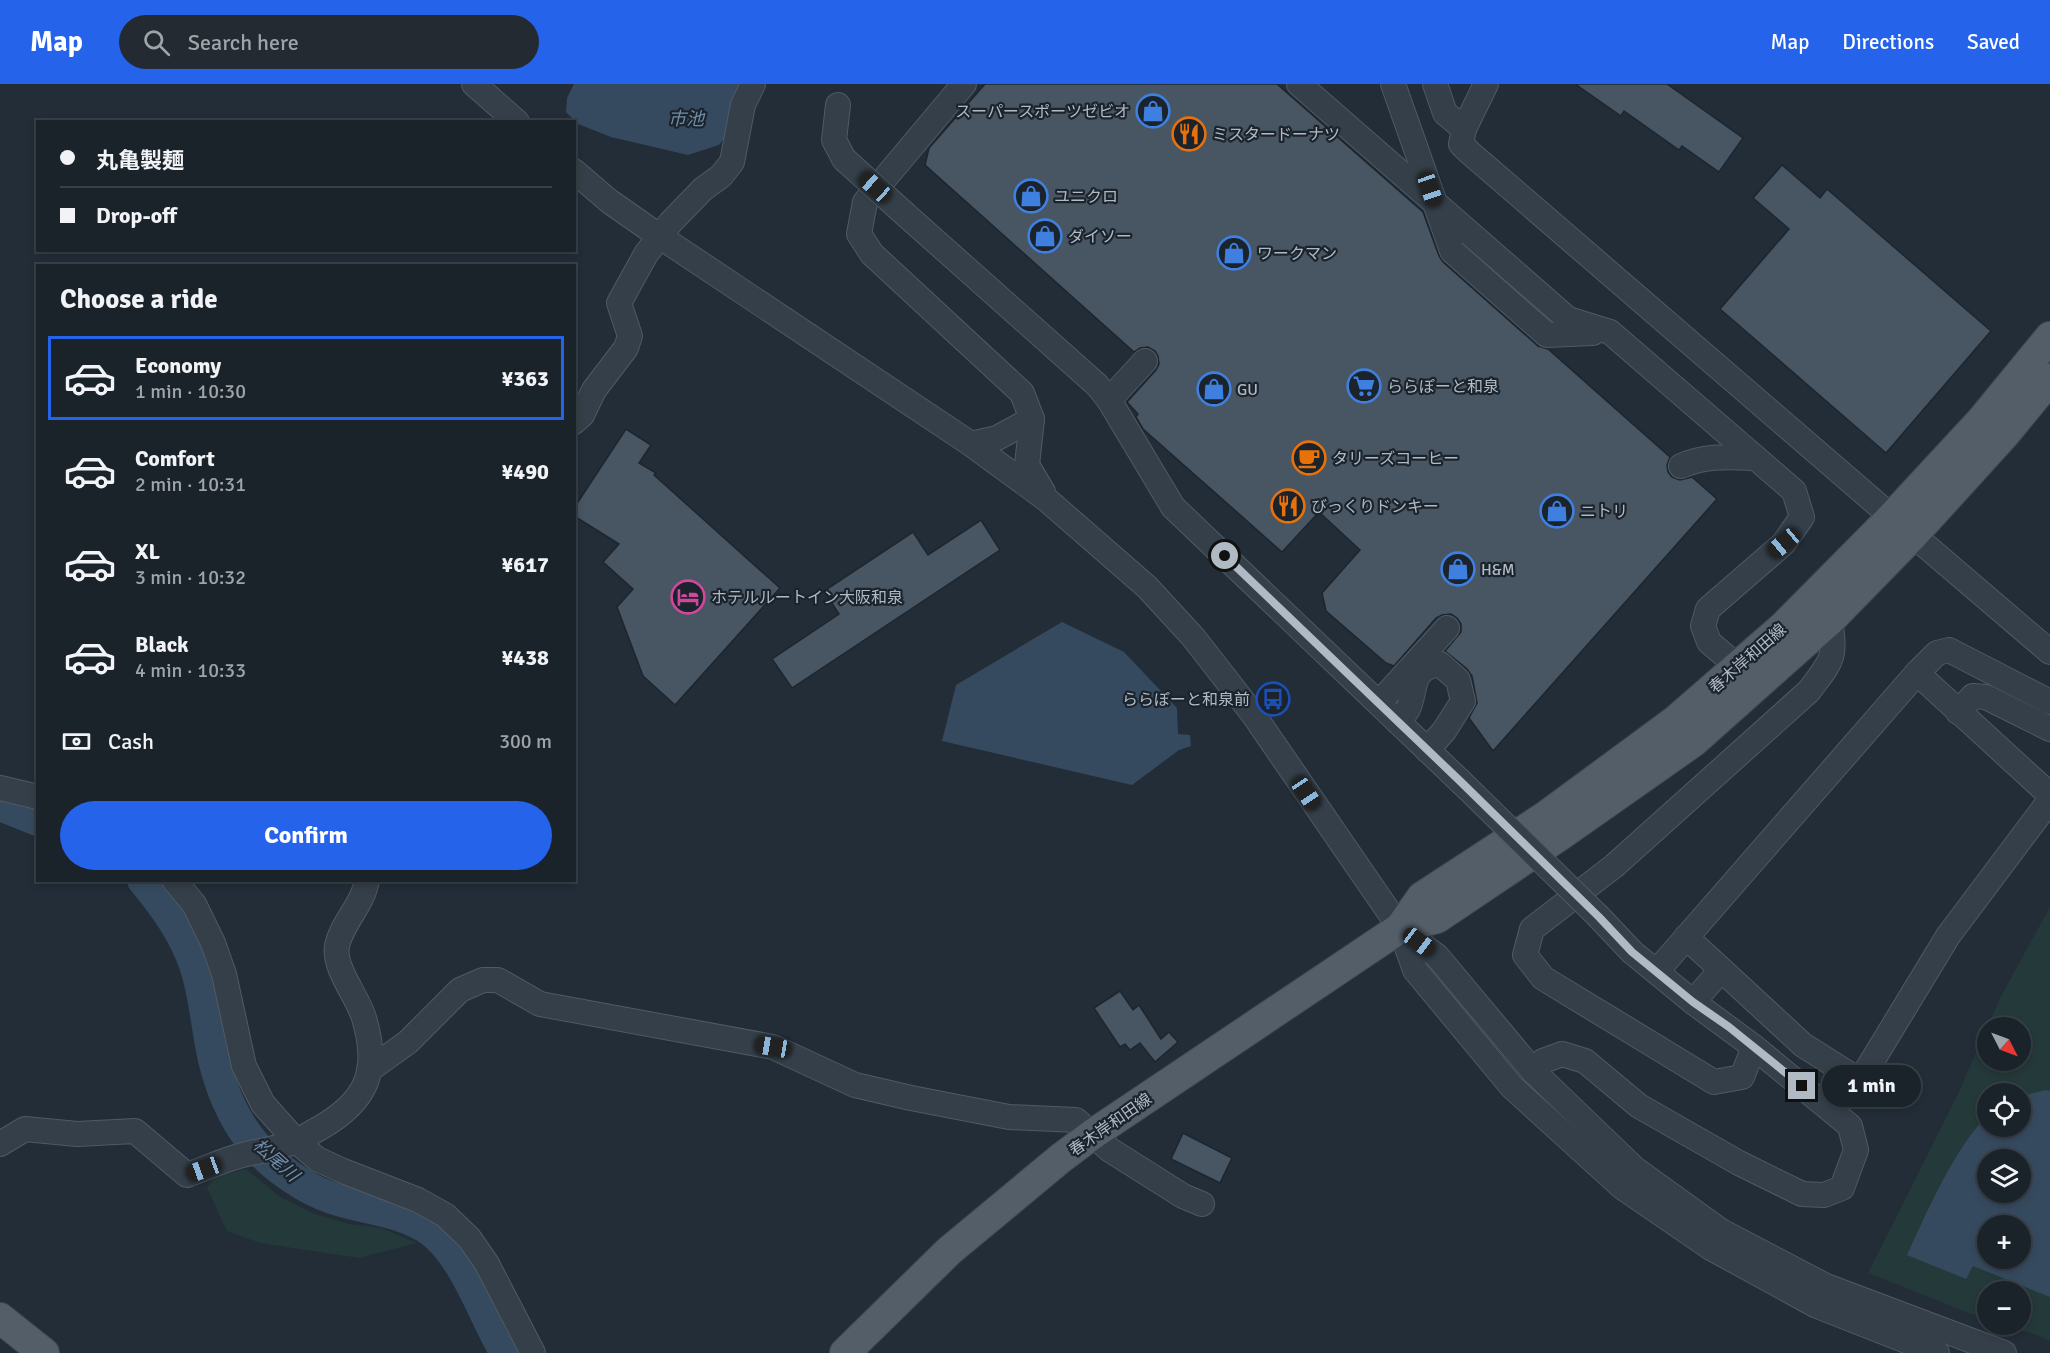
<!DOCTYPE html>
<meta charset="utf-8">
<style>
:root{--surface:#1a222a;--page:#232a32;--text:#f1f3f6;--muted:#9fa4a8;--line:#383f47;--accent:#2563eb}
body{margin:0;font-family:Signika,"Noto Sans JP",sans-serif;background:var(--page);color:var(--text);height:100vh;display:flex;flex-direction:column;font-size:22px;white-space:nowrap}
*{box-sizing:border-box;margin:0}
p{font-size:20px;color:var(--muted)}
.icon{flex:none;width:33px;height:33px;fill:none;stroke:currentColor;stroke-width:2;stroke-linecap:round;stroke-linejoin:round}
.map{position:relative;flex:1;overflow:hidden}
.panel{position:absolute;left:36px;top:180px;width:540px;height:618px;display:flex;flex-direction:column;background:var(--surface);border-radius:0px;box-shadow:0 3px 9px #0003,0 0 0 2px var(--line)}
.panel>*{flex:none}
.guide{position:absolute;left:36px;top:36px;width:540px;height:132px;border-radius:0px;box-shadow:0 3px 9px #0003,0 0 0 2px var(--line);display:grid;align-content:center;height:132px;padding:0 24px;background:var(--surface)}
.needle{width:39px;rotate:132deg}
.controls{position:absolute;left:1977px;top:933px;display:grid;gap:12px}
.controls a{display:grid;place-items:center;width:54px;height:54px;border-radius:50%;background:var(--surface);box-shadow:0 3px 9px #0003,0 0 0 2px var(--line);font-size:30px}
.end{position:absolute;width:27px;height:27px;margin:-14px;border:8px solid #b0bac5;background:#111;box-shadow:0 0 0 3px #111}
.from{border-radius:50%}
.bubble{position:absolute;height:42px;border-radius:21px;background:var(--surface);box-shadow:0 3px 9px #0003,0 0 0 2px var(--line);font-size:20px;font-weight:700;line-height:42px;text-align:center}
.car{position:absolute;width:18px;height:36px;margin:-18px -9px;border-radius:8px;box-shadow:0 0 4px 2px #0007;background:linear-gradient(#222 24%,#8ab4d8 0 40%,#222 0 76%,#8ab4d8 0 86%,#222 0)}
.guide b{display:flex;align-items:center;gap:21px;height:57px;font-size:22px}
.guide b+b{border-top:2px solid var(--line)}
.guide i{width:15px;height:15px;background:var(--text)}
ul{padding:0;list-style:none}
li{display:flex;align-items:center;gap:18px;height:84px;margin:0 12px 9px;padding:0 12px;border:3px solid transparent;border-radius:0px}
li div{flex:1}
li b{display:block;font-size:22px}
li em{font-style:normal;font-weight:700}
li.selected{border-color:var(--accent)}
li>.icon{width:54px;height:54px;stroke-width:1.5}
h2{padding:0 24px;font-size:27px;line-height:72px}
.pay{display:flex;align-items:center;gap:15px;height:66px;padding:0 24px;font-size:22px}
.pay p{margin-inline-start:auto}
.cta{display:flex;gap:12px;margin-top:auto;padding:12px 24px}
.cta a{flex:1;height:69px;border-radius:36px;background:var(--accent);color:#fff;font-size:24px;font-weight:700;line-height:69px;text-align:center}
header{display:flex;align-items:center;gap:36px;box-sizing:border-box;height:84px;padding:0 30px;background:var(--accent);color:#fff}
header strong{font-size:28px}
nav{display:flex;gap:33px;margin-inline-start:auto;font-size:21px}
.search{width:420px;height:54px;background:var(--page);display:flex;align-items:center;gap:15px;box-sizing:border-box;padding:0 21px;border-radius:33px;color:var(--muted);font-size:22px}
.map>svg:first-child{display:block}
</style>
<header>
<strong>Map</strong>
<div class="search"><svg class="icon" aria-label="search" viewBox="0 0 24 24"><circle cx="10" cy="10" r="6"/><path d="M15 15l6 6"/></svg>Search here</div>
<nav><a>Map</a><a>Directions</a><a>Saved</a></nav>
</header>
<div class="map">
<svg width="2050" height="1269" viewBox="0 0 2050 1269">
<rect width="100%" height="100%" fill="#222d38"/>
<!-- green -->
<g fill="#243939" fill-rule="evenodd">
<path d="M 2050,823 L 2050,1257 L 2035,1250 L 1997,1241 L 2020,1240 L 2020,1208 L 1988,1208 L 1987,1236 L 1868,1189 L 1958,1010 L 2000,914 ZM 1988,944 L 2020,944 L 2020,976 L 1988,976 ZM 1988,1010 L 2020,1010 L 2020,1042 L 1988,1042 ZM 1988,1076 L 2020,1076 L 2020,1108 L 1988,1108 ZM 1988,1142 L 2020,1142 L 2020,1174 L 1988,1174 Z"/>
<polygon points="246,1085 280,1113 312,1129 349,1140 381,1144 417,1159 359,1174 260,1159 227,1147 207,1104 215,1093"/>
</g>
<!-- water -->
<g fill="#364a5f" fill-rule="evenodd">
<polygon points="574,0 739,0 732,19 728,50 719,61 688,71 611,53 578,40 566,28 567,14"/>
<polygon points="1062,538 1124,568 1177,624 1178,650 1190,651 1191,662 1179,666 1132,701 942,657 956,601"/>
<path d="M 2046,1006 L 2050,1007 L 2050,1213 L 1973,1182 L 1966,1195 L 1907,1171 C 1930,1122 1951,1071 1987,1031 L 1988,1042 L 2020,1042 L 2021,1012 ZM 1988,1076 L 2020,1076 L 2020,1108 L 1988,1108 ZM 1988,1142 L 2020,1142 L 2020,1174 L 1988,1174 Z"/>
</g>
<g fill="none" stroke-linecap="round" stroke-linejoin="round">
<!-- river -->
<g stroke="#364a5f" stroke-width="32">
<polyline points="0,721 38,736"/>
<path d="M 143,796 C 165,823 184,848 195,881 C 204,907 206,934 211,961 C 217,995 231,1033 254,1060 C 272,1082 305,1105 332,1114 C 364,1125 401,1126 430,1146 C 465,1171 484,1233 506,1269"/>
</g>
</g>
<!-- building -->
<g fill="#485562" stroke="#1d262f" stroke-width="1.5">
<polygon points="985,0 1277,0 1423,128 1439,172 1443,178 1538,262 1548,265 1670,373 1667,381 1668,388 1672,393 1680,396 1692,393 1717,415 1493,667 1469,634 1477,619 1472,592 1467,585 1445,567 1461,548 1461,540 1457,534 1451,530 1442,531 1436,534 1394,582 1386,579 1326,527 1322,509 1360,466 1319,428 1282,468 1143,345 1136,333 1138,330 1127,318 1156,286 1159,280 1158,272 1155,267 1148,263 1140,264 1134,268 925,81 929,64"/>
<polygon points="1575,0 1667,0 1743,54 1719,88 1682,62 1679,66 1624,27 1621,32"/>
<polygon points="1782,81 1820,114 1827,105 1991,247 1886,369 1720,225 1789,145 1753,114"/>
<polygon points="626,345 651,361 639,379 656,389 654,391 780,504 675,621 643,592 617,523 633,505 603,478 619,460 574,432 574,424"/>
<polygon points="981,436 1000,466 792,604 772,575 839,530 824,507 913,448 928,471"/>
<polygon points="1120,907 1133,926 1139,921 1161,955 1169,948 1178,958 1155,978 1140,959 1130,966 1125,960 1120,963 1094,924"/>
<polygon points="1183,1049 1232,1074 1220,1099 1171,1075"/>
</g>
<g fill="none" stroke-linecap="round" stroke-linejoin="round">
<defs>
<g id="minor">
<polyline points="474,0 517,38"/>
<polyline points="964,0 865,118 859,150 872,170 1022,309 1032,335 1027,381 1043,408"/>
<polyline points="1299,0 1568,235 1610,248 1794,407 1802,433 1784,459 1708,525 1703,542 1709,558 1737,582"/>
<polyline points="1393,0 1452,167 1547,251 1593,249"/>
<polyline points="1435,0 1445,29 1464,45"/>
<polyline points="1486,0 1464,45 1461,60 1469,68 1892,433"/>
<polyline points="838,21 834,56 844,75"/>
<polyline points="574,87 609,117 659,152 971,360 1046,415 1147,503 1193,553 1253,630 1400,844 1437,872 1533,987 1635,1085 1721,1147 1826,1202 2004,1269"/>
<polyline points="906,131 1097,301 1109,316 1173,423 1461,698"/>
<polyline points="1109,316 1145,277"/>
<polyline points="574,338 582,331 594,306 626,264 630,252 619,219 646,170 671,138 703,105 721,92 732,78 743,21 753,0"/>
<polyline points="971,360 997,354 1032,335"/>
<path d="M 1681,382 C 1705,371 1728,373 1755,374"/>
<polyline points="1913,451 2050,568"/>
<polyline points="1917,589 1937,569 1949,566 2050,618"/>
<polyline points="1379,619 1447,544"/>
<polyline points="1958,628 1973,612 1986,613 2050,645"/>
<path d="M 1398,638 C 1402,633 1407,628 1409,623 C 1417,600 1411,585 1440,580 L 1458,596 L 1463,617 L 1444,647 L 1427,666"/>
<polyline points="0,704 38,713"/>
<polyline points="174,796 194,820 213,859 224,890 244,982 263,1020 296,1057 317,1075 343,1087 418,1116 445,1131 469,1154 487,1180 533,1269"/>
<polyline points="1400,844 1415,886 1512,1003 1622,1103 1711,1164 1817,1222 1937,1269"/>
<polyline points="1686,853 1803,961 1860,997 1948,852 2050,716"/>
<polyline points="1657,887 1917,589 2050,711"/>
<polyline points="1693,918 1721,886"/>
<path d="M 1754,963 L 1742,993 L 1714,998 L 1543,894 L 1525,871 L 1532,845 L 1614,782 L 1809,607 C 1831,577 1837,575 1830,536"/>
<polyline points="369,986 408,958 460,906 483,896 498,896 540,920 773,963 855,1001 911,1014 1009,1033 1076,1036 1110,1066 1183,1112 1202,1120"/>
<polyline points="1533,987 1543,977 1562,970 1585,977 1639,1022 1739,1079 1802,1110 1824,1111 1842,1104 1856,1066 1850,1042 1754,963 1693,918 1632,868 1599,833"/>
<path d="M 0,1060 L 25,1045 L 77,1050 L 135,1047 L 187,1091 C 204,1085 221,1077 239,1072 C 257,1067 278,1065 296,1057 C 304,1054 312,1048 320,1044 C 367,1017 380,987 364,934 C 358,913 333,884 337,862 C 342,838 363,821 367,796"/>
</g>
<g id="major">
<polyline points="1400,844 1422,813 1546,732 1675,637 1784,542 1892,433 1981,337 2050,253"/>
<polyline points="0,1234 44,1269"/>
<polyline points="845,1269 949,1167 1061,1074 1093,1050 1400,844 1437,834 1562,750 1693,658 1830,536 1913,451 2004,351 2050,295"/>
</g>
</defs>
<!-- minor casing -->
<use href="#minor" stroke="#505a63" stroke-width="26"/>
<!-- major casing -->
<use href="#major" stroke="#3e4852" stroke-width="32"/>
<!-- minor -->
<use href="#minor" stroke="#353f49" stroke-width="24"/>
<!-- major -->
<use href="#major" stroke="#535e69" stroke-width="30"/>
<defs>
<g id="minor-bridge">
<polyline points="844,75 906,131"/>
<polyline points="1461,698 1599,833"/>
</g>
</defs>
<!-- minor-bridge casing -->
<use href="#minor-bridge" stroke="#505a63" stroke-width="26" stroke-linecap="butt"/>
<!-- minor-bridge -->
<use href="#minor-bridge" stroke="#353f49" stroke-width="24"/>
</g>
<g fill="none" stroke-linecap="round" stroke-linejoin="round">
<!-- route -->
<polyline stroke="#b0bac5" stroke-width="8" points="1225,472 1461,698 1599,833 1632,868 1693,918 1729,943 1802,1002"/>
</g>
<!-- icons -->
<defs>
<symbol id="shop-ring" viewBox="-11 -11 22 22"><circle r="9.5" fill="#1b242d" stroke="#3f7fe0" stroke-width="1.5"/><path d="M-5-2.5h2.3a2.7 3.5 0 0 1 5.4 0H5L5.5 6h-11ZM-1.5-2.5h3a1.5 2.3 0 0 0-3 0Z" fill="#3f7fe0"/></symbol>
<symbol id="restaurant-ring" viewBox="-11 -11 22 22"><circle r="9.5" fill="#1b242d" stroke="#e8710a" stroke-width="1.5"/><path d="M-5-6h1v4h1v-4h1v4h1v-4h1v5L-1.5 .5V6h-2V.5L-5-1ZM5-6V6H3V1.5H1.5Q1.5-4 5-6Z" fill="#e8710a"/></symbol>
<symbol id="supermarket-ring" viewBox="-11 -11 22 22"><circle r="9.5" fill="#1b242d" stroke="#3f7fe0" stroke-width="1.5"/><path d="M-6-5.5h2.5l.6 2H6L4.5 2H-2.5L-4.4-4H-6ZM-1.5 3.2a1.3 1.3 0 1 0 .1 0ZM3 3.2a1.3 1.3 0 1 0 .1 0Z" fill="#3f7fe0"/></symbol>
<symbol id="cafe-ring" viewBox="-11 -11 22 22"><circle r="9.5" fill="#1b242d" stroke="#e8710a" stroke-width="1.5"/><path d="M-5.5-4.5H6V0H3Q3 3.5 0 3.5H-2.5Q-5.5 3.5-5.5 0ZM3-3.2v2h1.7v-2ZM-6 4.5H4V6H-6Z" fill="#e8710a"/></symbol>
<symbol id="hotel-ring" viewBox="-11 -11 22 22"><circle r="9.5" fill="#1b242d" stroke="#d1479c" stroke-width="1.5"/><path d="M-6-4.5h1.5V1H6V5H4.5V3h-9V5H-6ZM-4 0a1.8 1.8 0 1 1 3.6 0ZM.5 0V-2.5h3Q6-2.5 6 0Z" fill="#d1479c"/></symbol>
<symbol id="bus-ring" viewBox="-11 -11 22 22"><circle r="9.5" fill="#1b242d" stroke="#1a4fb4" stroke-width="1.5"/><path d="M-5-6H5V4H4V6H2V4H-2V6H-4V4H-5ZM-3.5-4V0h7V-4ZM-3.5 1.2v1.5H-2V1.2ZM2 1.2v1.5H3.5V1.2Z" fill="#1a4fb4"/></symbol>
</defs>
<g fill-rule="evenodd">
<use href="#shop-ring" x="1134" y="8" width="38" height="38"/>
<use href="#restaurant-ring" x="1170" y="31" width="38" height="38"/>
<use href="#shop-ring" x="1012" y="93" width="38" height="38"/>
<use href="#shop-ring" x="1026" y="133" width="38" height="38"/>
<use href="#shop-ring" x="1215" y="150" width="38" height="38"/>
<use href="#supermarket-ring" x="1345" y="283" width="38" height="38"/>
<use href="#shop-ring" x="1195" y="286" width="38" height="38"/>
<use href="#cafe-ring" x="1290" y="355" width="38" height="38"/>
<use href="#restaurant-ring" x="1269" y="403" width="38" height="38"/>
<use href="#shop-ring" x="1538" y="408" width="38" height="38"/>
<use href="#shop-ring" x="1439" y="466" width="38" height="38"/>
<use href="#hotel-ring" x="669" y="494" width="38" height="38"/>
<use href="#bus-ring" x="1254" y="596" width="38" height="38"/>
</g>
<g text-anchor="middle" stroke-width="4.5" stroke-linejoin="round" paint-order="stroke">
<!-- poi labels -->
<g font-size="16" fill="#b0bac5" stroke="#1b242d" text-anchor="start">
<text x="1130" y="33" text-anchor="end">スーパースポーツゼビオ</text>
<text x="1212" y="56">ミスタードーナツ</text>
<text x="1054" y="118">ユニクロ</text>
<text x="1068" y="158">ダイソー</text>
<text x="1257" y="175">ワークマン</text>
<text x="1387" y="308">ららぽーと和泉</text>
<text x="1237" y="311">GU</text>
<text x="1332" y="380">タリーズコーヒー</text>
<text x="1311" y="428">びっくりドンキー</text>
<text x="1580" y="433">ニトリ</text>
<text x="1481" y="491">H&amp;M</text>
<text x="711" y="519">ホテルルートイン大阪和泉</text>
<text x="1250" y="621" text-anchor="end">ららぽーと和泉前</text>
</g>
<!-- street labels -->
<g font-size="16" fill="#b0bac5" stroke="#1b242d">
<text transform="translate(1747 574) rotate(-41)" y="6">春木岸和田線</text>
<text transform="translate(1110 1040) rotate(-35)" y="6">春木岸和田線</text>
</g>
<!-- water labels -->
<g font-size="18" font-style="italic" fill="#718da8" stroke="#1b242d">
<text x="686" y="41">市池</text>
<text transform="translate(276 1076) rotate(42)" y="6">松尾川</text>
</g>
</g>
</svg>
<div class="controls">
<a><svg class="needle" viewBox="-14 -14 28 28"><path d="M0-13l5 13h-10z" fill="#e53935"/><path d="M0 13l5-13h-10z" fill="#9fa4a8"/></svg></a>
<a><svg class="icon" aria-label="locate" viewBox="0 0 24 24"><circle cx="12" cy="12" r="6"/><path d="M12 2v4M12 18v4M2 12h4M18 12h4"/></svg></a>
<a><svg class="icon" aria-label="layers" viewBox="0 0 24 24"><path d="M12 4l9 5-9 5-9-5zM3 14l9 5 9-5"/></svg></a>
<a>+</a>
<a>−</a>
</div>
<i class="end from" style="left:1225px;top:472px"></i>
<i class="end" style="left:1802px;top:1002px"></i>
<div class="bubble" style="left:1822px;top:981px;width:99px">1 min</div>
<i class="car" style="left:875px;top:103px;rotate:312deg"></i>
<i class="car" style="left:1430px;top:105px;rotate:161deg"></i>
<i class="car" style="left:1784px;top:459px;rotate:230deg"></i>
<i class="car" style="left:1306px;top:709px;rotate:146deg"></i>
<i class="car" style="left:1419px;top:858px;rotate:127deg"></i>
<i class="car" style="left:773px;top:963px;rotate:280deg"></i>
<i class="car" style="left:204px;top:1085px;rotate:250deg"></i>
<div class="guide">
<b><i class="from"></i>丸亀製麺</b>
<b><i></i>Drop-off</b>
</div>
<section class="panel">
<h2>Choose a ride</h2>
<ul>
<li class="selected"><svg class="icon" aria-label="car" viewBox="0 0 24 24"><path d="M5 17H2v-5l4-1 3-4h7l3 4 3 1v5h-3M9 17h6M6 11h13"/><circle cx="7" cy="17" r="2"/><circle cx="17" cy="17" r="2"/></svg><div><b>Economy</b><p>1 min · 10:30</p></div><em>¥363</em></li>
<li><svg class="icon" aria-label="car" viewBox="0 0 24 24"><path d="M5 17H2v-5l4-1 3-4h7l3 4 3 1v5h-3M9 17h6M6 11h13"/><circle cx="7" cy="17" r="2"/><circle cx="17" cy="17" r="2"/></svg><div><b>Comfort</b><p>2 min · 10:31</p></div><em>¥490</em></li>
<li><svg class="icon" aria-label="car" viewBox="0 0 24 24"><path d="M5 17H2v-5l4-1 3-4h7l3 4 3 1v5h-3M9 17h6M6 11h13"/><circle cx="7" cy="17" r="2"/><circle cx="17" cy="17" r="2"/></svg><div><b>XL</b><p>3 min · 10:32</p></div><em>¥617</em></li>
<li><svg class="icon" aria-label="car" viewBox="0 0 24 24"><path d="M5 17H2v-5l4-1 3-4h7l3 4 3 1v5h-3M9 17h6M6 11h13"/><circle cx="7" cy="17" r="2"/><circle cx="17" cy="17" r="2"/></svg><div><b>Black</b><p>4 min · 10:33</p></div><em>¥438</em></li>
</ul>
<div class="pay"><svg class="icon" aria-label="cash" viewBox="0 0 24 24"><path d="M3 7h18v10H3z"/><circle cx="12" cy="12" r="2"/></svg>Cash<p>300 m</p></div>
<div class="cta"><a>Confirm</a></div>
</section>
</div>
